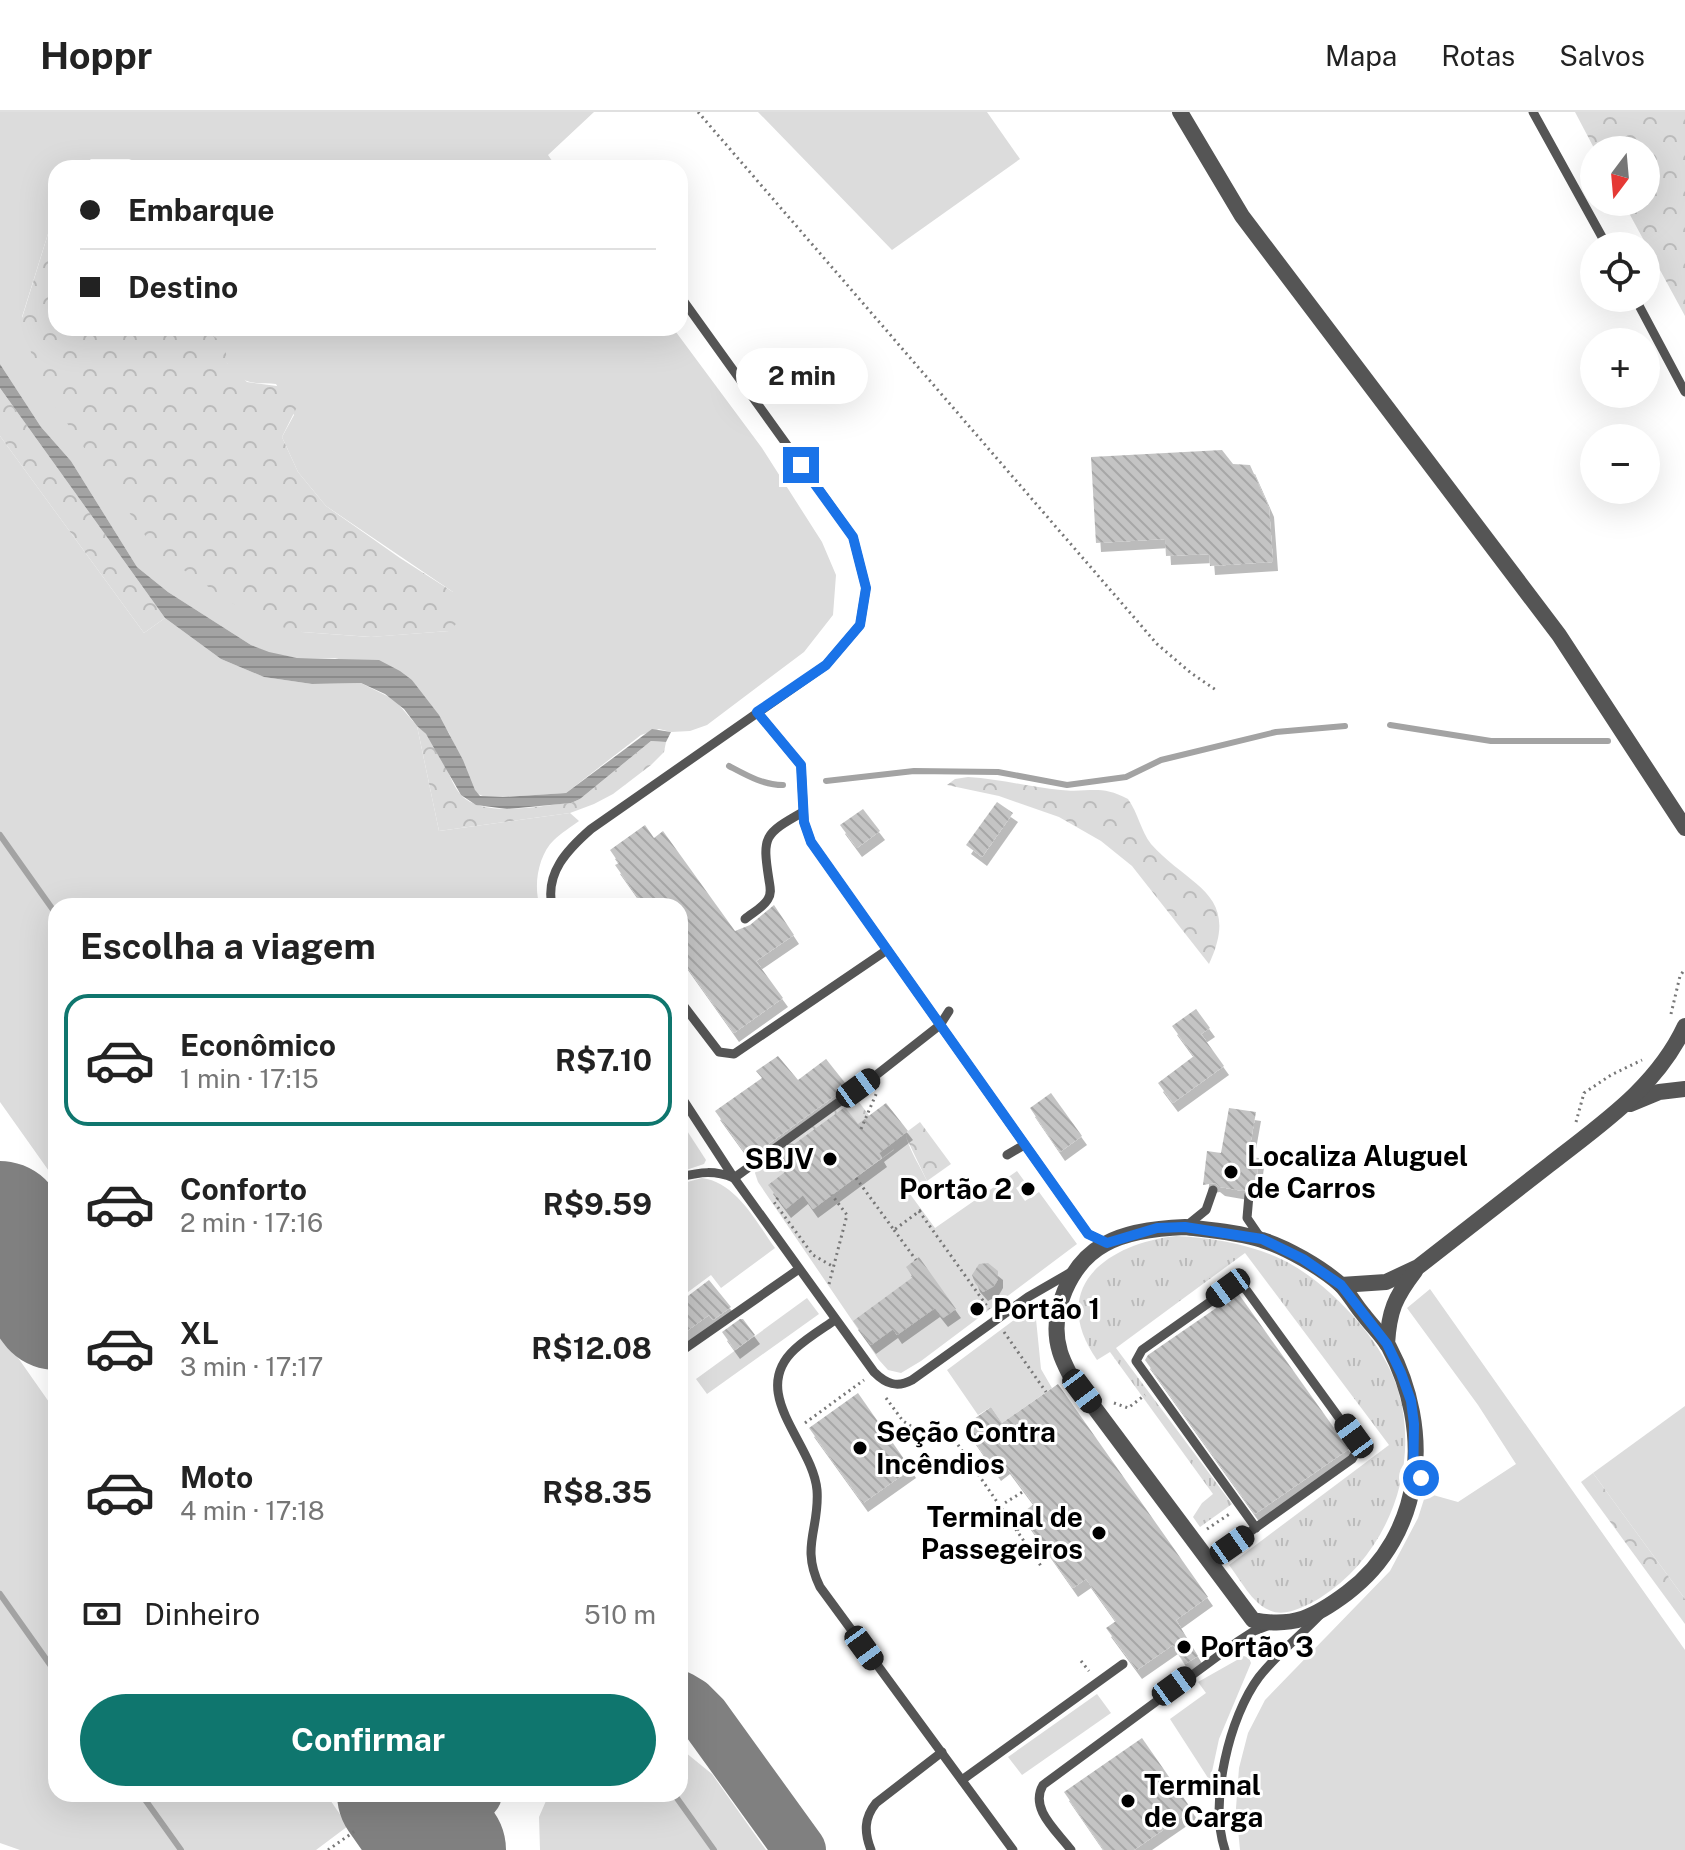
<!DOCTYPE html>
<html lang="pt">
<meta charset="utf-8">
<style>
:root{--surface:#fff;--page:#f6f6f6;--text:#222;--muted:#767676;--line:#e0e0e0;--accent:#0f766e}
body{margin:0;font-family:"Public Sans",sans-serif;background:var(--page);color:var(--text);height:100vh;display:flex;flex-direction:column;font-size:30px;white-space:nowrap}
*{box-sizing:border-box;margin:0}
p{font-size:26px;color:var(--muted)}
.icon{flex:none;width:44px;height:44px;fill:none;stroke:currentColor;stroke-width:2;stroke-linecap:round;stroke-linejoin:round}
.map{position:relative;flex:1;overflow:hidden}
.side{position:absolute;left:48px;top:786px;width:640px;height:904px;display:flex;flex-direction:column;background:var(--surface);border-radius:24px;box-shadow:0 8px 32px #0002}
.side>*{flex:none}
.banner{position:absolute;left:48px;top:48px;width:640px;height:176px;border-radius:24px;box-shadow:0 8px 32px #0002;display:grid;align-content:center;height:176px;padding:0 32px;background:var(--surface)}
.needle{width:52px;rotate:196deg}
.tools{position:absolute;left:1580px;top:24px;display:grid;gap:16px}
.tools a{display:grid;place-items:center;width:80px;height:80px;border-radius:50%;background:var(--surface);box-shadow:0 8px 32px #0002;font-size:40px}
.end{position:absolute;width:36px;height:36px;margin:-18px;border:10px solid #1a73e8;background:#fff;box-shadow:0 0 0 4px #fff}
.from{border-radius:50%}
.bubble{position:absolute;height:56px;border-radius:28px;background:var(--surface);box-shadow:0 8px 32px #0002;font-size:26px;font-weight:700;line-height:56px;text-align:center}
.car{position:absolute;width:24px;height:48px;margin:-24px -12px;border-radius:10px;box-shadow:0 0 6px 2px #0007;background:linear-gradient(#222 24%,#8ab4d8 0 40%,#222 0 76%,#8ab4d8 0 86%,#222 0)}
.banner b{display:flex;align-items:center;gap:28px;height:76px;font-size:30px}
.banner b+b{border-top:2px solid var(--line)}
.banner i{width:20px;height:20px;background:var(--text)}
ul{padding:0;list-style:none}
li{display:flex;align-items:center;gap:24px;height:132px;margin:0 16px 12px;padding:0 16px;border:4px solid transparent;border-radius:24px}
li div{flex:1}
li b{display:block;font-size:30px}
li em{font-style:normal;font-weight:700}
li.active{border-color:var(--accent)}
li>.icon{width:72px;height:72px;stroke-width:1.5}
h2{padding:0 32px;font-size:36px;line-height:96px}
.pay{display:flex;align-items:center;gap:20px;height:88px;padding:0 32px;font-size:30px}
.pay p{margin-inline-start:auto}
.action{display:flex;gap:16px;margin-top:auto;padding:16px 32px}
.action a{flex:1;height:92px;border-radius:48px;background:var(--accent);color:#fff;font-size:32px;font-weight:700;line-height:92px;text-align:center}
header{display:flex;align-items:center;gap:48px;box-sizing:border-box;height:112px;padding:0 40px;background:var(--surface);border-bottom:2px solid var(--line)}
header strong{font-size:38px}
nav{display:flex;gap:44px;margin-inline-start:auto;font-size:28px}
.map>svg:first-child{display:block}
</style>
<header>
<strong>Hoppr</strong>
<nav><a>Mapa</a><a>Rotas</a><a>Salvos</a></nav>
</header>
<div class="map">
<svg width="1685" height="1738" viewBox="0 0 1685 1738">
<defs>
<pattern id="forest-crowns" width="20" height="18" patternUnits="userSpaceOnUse" patternTransform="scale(2)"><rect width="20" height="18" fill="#dcdcdc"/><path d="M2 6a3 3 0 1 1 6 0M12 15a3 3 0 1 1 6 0" fill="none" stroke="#bbb"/></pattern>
<pattern id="park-tufts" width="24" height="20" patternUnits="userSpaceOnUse" patternTransform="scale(2)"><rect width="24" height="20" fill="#dcdcdc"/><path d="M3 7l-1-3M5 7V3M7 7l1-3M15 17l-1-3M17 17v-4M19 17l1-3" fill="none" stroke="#bbb"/></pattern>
<pattern id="water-rules" width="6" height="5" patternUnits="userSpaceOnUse" patternTransform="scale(2)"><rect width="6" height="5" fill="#a3a3a3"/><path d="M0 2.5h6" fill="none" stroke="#8b8b8b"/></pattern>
<pattern id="building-back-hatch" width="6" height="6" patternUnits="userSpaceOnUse" patternTransform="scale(2)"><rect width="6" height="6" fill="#c4c4c4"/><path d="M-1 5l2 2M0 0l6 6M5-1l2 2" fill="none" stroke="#a7a7a7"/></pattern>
<filter id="shadow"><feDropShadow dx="5" dy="9" stdDeviation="0" flood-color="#0004"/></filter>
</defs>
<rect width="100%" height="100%" fill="#fff"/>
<!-- grass -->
<g fill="#dcdcdc">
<path d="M 0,0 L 594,0 L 548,43 L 557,56 L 152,56 L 129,47 L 91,47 L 80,56 L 56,56 L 56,96 L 22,205 L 302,520 L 370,525 L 449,519 L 453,480 L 326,394 L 298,360 L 282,325 L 294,303 L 276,272 C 268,271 258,272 250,270 C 225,264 220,227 199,216 L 673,216 L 762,336 L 822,430 L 836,463 L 833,503 L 804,540 L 707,613 L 690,619 L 671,620 L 659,617 L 641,623 L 566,681 L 503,685 L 485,685 L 476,681 L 449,621 L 412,568 L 335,546 L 297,546 L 269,541 L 251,533 L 168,480 L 137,455 L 71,349 L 41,315 L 0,252 Z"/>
<polygon points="758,0 987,0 1020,47 892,138"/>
<path d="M 0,324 L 144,521 L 165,506 L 221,547 L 264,565 L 312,572 L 361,571 L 395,588 L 417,614 L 439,719 L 570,701 L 579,709 C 571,715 561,721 554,728 C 538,743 533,775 540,794 L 56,794 L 56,1069 L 0,990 Z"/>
<polygon points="680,1008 706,1048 704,1052 680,1060"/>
<path d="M 908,1019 L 906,1025 C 911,1041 920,1054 927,1069 L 910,1082 L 935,1116 L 1017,1059 L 1025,1070 L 1016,1076 L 1025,1089 L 1039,1080 L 1077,1132 L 921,1249 L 901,1261 L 888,1258 L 879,1248 L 758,1070 L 755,1061 L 759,1051 L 783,1056 L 813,1096 L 894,1038 L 890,1032 Z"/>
<path d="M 702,1066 C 736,1070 757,1111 775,1136 L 721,1176 L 711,1163 L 680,1186 L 680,1072 Z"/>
<polygon points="1430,1177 1685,1538 1685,1738 1240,1738 1236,1696 1239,1656 1248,1621 1265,1588 1390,1459 1418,1406 1426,1381 1458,1390 1516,1352 1478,1293 1407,1196"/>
<polygon points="807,1186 819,1202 707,1282 696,1267"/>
<polygon points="1031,1201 1036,1207 1041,1257 1052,1276 1002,1311 991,1295 978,1303 947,1258 1014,1208"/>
<polygon points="0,1220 56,1300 56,1682 326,1682 348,1714 316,1738 20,1738 0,1731"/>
<polygon points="1685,1294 1685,1487 1593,1361"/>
<polygon points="1244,1544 1249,1546 1251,1551 1219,1627 1210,1669 1170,1607 1206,1581 1198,1570"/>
<polygon points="1097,1582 1111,1601 1022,1663 1008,1645"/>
<polygon points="680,1636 712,1662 766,1738 540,1738 539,1705 549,1682 680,1682"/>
</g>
<!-- forest -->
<g fill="url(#forest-crowns)">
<polygon points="1575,0 1685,0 1685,204 1623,90 1646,90 1646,38 1595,38"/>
<polygon points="56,96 56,216 199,216 225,231 227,251 247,270 292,276 299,291 282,325 298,360 326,394 400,446 453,480 463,495 461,507 449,519 371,525 302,520 266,511 229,489 156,439 39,271 22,206"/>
<polygon points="0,276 165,506 144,521 0,324"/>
<path d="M 417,614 C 431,624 438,640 446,655 C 450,664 454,675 461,683 C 484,707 541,693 571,691 L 580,687 L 651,629 L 666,630 L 664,640 L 651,653 L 613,682 L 594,692 L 570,701 L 439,719 Z"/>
<path d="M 968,665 C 1000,667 1030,675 1061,678 C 1089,681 1100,672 1128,687 C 1138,701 1141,719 1151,732 C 1189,775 1242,781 1209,852 L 1132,754 L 1101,729 L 1059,705 L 999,684 L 947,673 L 955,667 Z"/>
<polygon points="853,982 894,1037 882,1046 847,998 770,1066 759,1051"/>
<polygon points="920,1010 951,1052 927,1069 906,1025 908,1019"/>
<polygon points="1593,1361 1685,1487 1685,1512 1581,1370"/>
</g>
<!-- park -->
<path fill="url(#park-tufts)" d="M 1176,1124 C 1213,1126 1250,1132 1283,1148 C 1328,1170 1384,1229 1398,1278 C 1421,1355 1388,1443 1320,1486 C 1306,1494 1285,1506 1269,1498 C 1252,1491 1240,1467 1229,1453 L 1389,1333 L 1245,1141 L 1116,1236 L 1232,1392 L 1200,1415 L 1193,1405 L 1202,1391 L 1213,1382 L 1110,1240 L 1097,1248 C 1047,1176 1106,1132 1176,1124 Z"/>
<!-- water -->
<polygon fill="url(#water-rules)" points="0,252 41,315 71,349 137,455 168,480 251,533 269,540 297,546 379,548 400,559 412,568 439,603 463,648 475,678 480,684 503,685 566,681 652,617 671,620 666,630 651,629 580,687 571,691 507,697 476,693 461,683 426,622 417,614 404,597 385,582 361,571 312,572 264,565 221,547 165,506 0,276"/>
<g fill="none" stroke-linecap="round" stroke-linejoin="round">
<!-- stream -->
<g stroke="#a3a3a3" stroke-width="6">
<polyline points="1390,613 1491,629 1608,629"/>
<path d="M 729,654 C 746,663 763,673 783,673"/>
<polyline points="826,669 914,659 998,660 1067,673 1126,665 1161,648 1276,620 1345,614"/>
<polyline points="0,723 56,802"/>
<polyline points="0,1482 56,1561"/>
<polyline points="141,1682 181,1738"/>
<polyline points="674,1682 714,1738"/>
</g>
<!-- taxiway -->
<g stroke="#808080" stroke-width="52">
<polyline points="680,1585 690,1591 704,1605 800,1738"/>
<path d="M 412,1682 C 431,1688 448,1687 467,1682"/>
<path d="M 453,1738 C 453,1715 460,1698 476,1682"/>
</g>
<!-- runway -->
<g stroke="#808080" stroke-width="130">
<polyline points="0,1114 56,1193"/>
<polyline points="402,1682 441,1738"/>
</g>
</g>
<!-- building -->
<g fill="url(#building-back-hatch)" filter="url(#shadow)">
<polygon points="1222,338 1233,352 1250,353 1269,396 1273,450 1210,454 1209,442 1166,444 1165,427 1096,431 1091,345"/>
<polygon points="997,690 1013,701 982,745 966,733"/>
<polygon points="863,697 880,719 857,736 840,713"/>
<polygon points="645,713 654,726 663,719 735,819 750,813 774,793 794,823 756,849 783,886 734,921 680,845 680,794 644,794 615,753 619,751 610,738"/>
<polygon points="1196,897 1210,916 1201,922 1224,954 1173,991 1158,971 1194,944 1172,914"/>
<polygon points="778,944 798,968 826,947 846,972 835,981 836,983 749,1046 715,999 762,966 756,959"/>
<polygon points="1051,981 1082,1024 1060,1040 1030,996"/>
<polygon points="886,991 908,1019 879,1041 882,1046 813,1097 803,1083 786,1097 768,1073 785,1060 775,1046 845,995 858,1012"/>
<polygon points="1229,996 1256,1000 1248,1045 1259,1046 1255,1079 1249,1076 1243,1079 1220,1075 1215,1071 1203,1073 1207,1039 1221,1041"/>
<polygon points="919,1145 956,1197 943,1206 935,1196 897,1223 893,1217 871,1233 853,1209 913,1165 906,1155"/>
<polygon points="988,1151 998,1159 998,1167 994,1174 983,1180 975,1171 972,1163 979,1152"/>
<polygon points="709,1168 731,1195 713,1208 709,1203 680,1224 680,1190"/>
<polygon points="1238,1181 1349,1337 1255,1402 1145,1248 1148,1243"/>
<polygon points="740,1207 743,1207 755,1223 735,1238 722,1220"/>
<polygon points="1058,1272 1208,1485 1176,1508 1198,1544 1185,1552 1173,1533 1137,1558 1106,1516 1116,1509 1086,1467 1073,1476 1021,1402 1034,1392 1005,1353 996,1360 964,1314 991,1295 1002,1311"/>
<polygon points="858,1281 911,1357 863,1391 809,1316"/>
<polygon points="1142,1626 1192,1698 1134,1738 1104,1738 1064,1680"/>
</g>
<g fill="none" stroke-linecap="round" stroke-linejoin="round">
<!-- path -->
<g stroke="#777" stroke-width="3" stroke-dasharray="2 4" stroke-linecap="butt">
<polyline points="698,0 1157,532 1191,561 1216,578"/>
<polyline points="1671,902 1680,864 1685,857"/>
<polyline points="1576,1010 1584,981 1611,963 1642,948"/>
<polyline points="861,1017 877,980"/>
<polyline points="856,1066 894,1118 921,1098"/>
<polyline points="778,1086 774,1090 813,1143 834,1155"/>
<polyline points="919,1099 989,1197"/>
<polyline points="894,1118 916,1148"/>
<polyline points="829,1172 847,1103 832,1083"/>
<polyline points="1004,1220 1046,1280"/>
<polyline points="886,1286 903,1309 911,1314 954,1327 1041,1454"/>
<polyline points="1114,1291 1128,1296 1145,1283"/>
<polyline points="805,1311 864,1268"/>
<polyline points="1000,1394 1024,1379"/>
<polyline points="1207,1417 1231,1401"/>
<polyline points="1017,1418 1027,1411"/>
<polyline points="1081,1549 1089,1559"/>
<polyline points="328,1738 355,1719"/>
</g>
<!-- lane -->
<g stroke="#555" stroke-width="9">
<polyline points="1533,0 1607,134"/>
<polyline points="1635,186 1685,280"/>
<polyline points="757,600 801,653 804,710 811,730 1088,1122 1107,1131"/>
<path d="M 552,794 C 545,761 567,738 591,717 L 826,553 L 860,513 L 866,476 L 853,425 L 680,184"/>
<path d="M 745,807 C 752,801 764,795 768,787 C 772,781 770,775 769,768 C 762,724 764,722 803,700"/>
<polyline points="680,889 719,940 734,942 887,838"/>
<path d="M 680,983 L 734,1066 L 874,1260 C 886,1272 897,1276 912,1268 L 1028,1185 L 1073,1159"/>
<polyline points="1007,1043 1024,1033"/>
<path d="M 680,1065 C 701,1060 714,1058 734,1066"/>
<polyline points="734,1066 875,964 940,913 949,899"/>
<polyline points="1249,1083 1247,1106 1260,1125"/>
<polyline points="1185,1115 1206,1098 1213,1078"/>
<path d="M 835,1208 C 822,1217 807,1226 795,1237 C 747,1281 813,1331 817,1378 C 820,1417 800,1434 820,1475 L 1013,1738"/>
<polyline points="680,1240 799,1157"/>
<polyline points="1416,1374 1430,1359"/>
<polyline points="1209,1449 1352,1347 1357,1339 1358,1332 1247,1179 1242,1174 1234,1173 1142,1238 1136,1249 1256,1416"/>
<polyline points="962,1668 1123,1552"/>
<path d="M 871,1738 C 864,1720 864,1706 876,1691 L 942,1640"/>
<path d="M 1071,1738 C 1057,1719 1029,1697 1043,1673 L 1237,1530 L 1254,1519 L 1270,1513"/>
<path d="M 1225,1738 C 1209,1690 1229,1605 1259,1565 C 1276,1543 1301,1523 1320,1503"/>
</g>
<!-- street -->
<g stroke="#555" stroke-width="16">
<polyline points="1180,0 1242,104 1559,523 1685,716"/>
<polyline points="1630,992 1659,980 1685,977"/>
<path d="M 1185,1115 C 1210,1118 1238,1120 1262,1128 C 1286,1135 1322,1156 1341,1173 C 1349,1181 1355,1193 1363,1202 C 1371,1213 1382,1223 1389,1235 C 1433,1318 1425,1422 1347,1481 C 1315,1505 1293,1516 1253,1508 L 1070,1263 C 1066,1255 1062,1247 1060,1240 C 1048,1201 1070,1151 1105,1132 C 1128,1119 1159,1116 1185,1115 Z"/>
<path d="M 1341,1173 L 1386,1170 L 1418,1155 C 1462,1121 1505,1087 1549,1053 C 1601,1012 1656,976 1685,914"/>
<path d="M 1387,1232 C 1389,1199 1395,1185 1415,1159"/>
</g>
</g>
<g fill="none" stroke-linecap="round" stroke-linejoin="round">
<!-- route -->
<polyline stroke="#1a73e8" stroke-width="10" points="801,353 853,425 866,476 860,513 826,553 757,600 801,653 804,710 811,730 1088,1122 1107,1131 1157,1116 1185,1115 1262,1127 1303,1147 1341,1173 1387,1232 1401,1261 1411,1289 1414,1312 1413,1378 1421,1366"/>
</g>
<!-- markers -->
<g fill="#000" stroke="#fff" stroke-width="3">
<circle cx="830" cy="1047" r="8"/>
<circle cx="1231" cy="1060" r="8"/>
<circle cx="1028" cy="1077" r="8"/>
<circle cx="977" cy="1197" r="8"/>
<circle cx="860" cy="1336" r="8"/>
<circle cx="1099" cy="1421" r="8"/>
<circle cx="1184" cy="1535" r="8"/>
<circle cx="1128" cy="1689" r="8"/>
</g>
<g text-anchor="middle" stroke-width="6" stroke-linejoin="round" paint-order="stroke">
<!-- poi labels -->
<g font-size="28" font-weight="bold" fill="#000" stroke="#fff" text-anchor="start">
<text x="1247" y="1054">Localiza Aluguel<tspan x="1247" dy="32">de Carros</tspan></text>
<text x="814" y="1057" text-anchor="end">SBJV</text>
<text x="1012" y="1087" text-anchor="end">Portão 2</text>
<text x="993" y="1207">Portão 1</text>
<text x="876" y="1330">Seção Contra<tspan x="876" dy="32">Incêndios</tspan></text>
<text x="1083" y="1415" text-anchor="end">Terminal de<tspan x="1083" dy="32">Passegeiros</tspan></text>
<text x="1200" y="1545">Portão 3</text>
<text x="1144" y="1683">Terminal<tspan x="1144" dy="32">de Carga</tspan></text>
</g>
</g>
</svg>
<div class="tools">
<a><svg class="needle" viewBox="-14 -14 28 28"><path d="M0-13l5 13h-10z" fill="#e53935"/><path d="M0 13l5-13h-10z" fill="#767676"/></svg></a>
<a><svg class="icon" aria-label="locate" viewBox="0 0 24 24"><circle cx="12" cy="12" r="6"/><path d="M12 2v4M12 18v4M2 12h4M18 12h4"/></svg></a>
<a>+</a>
<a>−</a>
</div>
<i class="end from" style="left:1421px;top:1366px"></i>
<i class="end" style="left:801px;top:353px"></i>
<div class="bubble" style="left:736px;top:236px;width:132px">2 min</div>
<i class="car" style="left:858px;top:976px;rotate:54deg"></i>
<i class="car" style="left:1228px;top:1176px;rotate:234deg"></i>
<i class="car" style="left:1082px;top:1279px;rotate:143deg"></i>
<i class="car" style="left:1354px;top:1324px;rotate:324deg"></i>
<i class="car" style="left:1232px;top:1433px;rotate:55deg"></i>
<i class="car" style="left:864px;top:1536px;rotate:144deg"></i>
<i class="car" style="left:1174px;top:1574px;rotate:54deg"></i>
<div class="banner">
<b><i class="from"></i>Embarque</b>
<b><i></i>Destino</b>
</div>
<section class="side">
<h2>Escolha a viagem</h2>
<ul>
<li class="active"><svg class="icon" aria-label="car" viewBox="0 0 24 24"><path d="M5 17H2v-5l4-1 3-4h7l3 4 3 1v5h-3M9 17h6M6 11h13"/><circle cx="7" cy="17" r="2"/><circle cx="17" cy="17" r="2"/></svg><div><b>Econômico</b><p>1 min · 17:15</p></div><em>R$7.10</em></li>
<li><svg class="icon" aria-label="car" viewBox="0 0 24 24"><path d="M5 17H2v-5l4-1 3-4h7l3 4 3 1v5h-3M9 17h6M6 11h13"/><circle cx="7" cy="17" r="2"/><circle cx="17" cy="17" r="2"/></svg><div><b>Conforto</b><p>2 min · 17:16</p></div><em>R$9.59</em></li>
<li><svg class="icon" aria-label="car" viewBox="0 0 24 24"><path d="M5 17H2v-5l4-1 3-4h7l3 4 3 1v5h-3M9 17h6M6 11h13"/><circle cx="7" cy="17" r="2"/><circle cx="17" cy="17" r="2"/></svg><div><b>XL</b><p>3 min · 17:17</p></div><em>R$12.08</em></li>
<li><svg class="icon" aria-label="car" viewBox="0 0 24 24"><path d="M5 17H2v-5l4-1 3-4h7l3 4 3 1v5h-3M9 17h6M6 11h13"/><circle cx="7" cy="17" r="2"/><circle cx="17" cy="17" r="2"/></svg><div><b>Moto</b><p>4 min · 17:18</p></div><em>R$8.35</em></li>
</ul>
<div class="pay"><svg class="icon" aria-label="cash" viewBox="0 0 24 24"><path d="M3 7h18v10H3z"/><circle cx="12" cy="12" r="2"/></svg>Dinheiro<p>510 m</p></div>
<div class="action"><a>Confirmar</a></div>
</section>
</div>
